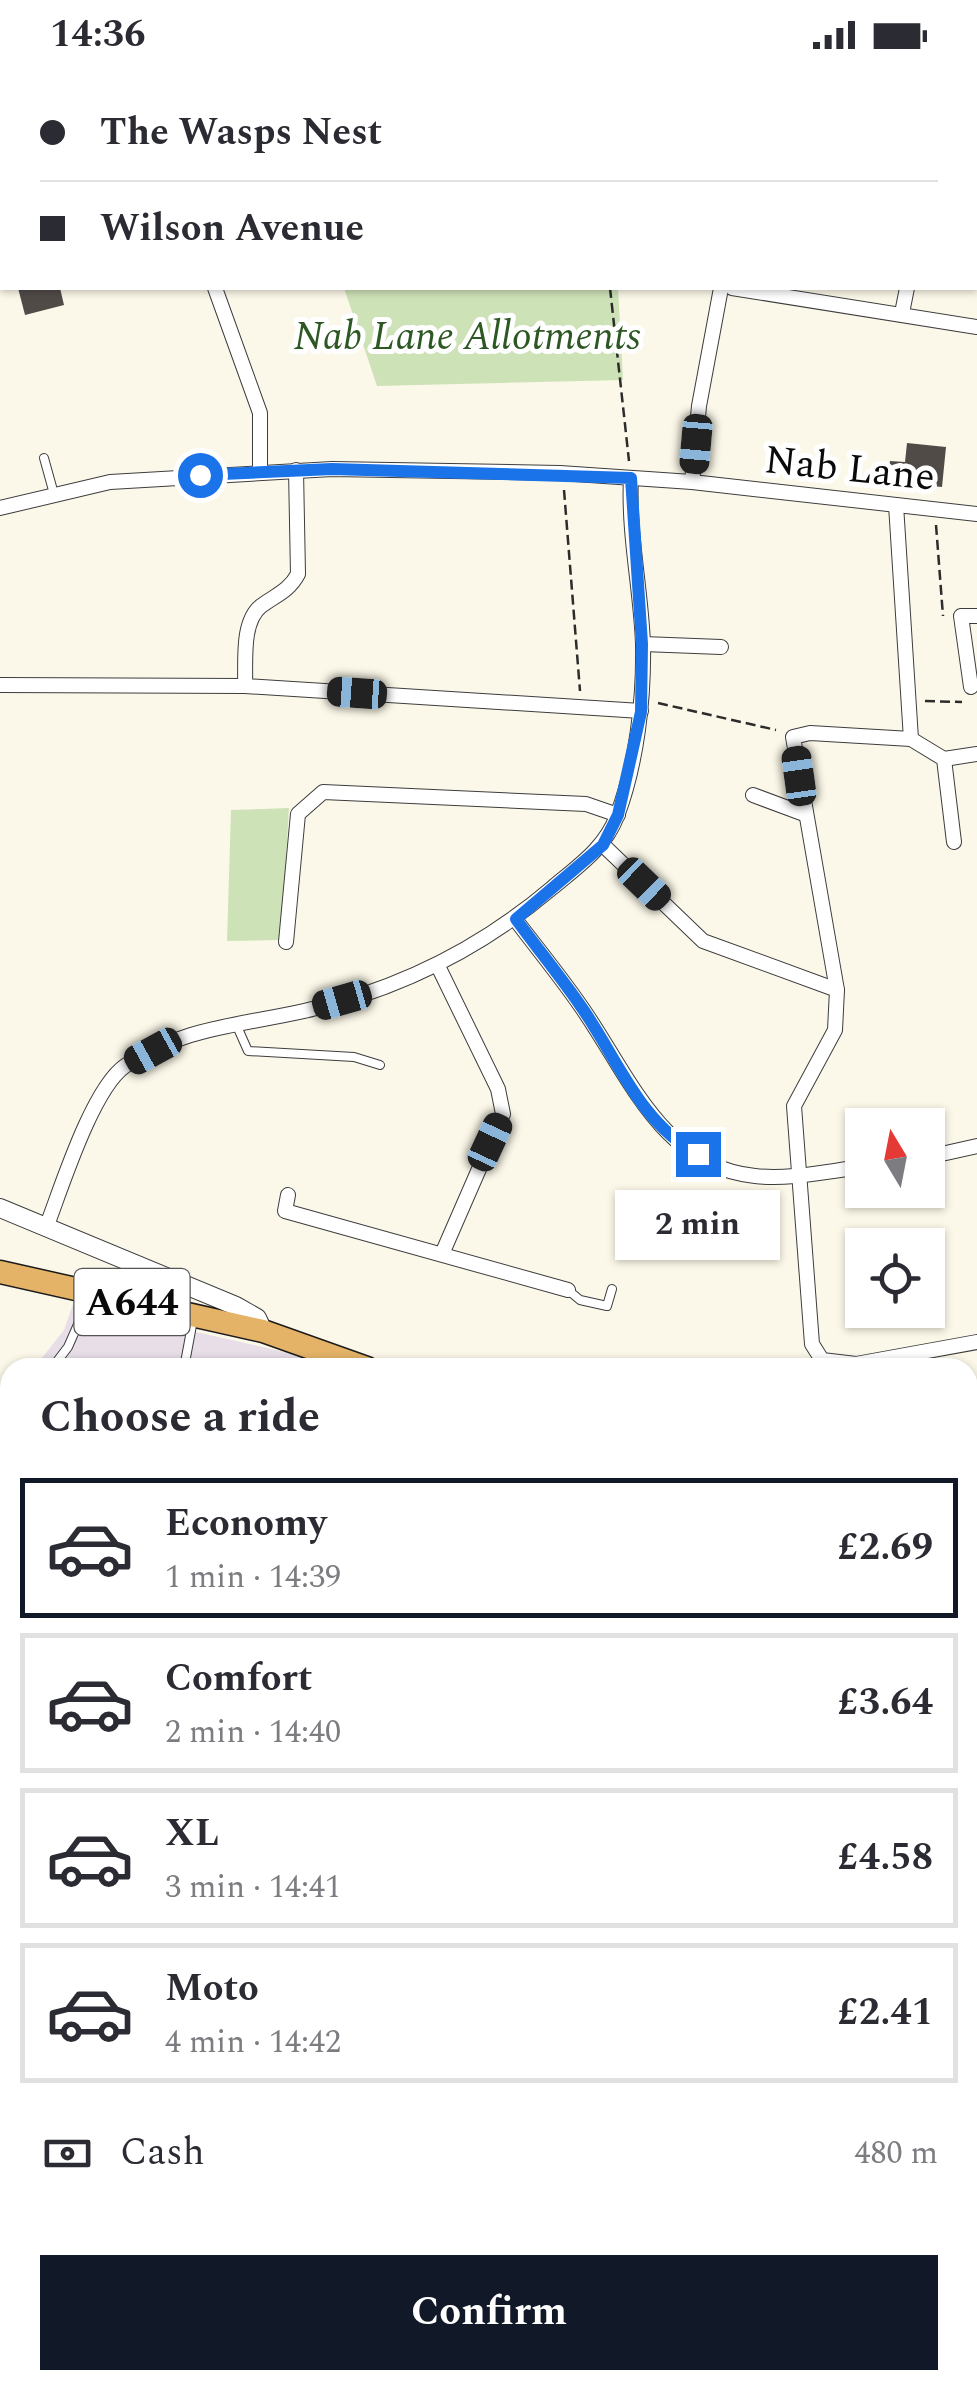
<!DOCTYPE html>
<meta charset="utf-8">
<style>
:root{--surface:#fff;--page:#f7f7f7;--text:#2b2b33;--muted:#7c7c81;--line:#e1e1e2;--accent:#111827}
body{margin:0;font-family:Spectral,serif;background:var(--page);color:var(--text);height:100vh;display:flex;flex-direction:column;font-size:38px;white-space:nowrap}
*{box-sizing:border-box;margin:0}
p{font-size:32px;color:var(--muted)}
.icon{flex:none;width:55px;height:55px;fill:none;stroke:currentColor;stroke-width:2;stroke-linecap:round;stroke-linejoin:round}
.map{position:relative;flex:1;overflow:hidden}
.panel{position:absolute;left:0px;top:1288px;width:978px;height:1032px;display:flex;flex-direction:column;background:var(--surface);border-radius:30px 30px 0 0;box-shadow:0 2px 8px #0004}
.panel>*{flex:none}
.top-card{position:absolute;left:0px;top:0px;width:978px;height:220px;box-shadow:0 2px 8px #0004;display:grid;align-content:center;height:220px;padding:0 40px;background:var(--surface)}
.needle{width:65px;rotate:350deg}
.buttons{position:absolute;left:845px;top:1038px;display:grid;gap:20px}
.buttons a{display:grid;place-items:center;width:100px;height:100px;border-radius:0px;background:var(--surface);box-shadow:0 2px 8px #0004;font-size:50px}
.end{position:absolute;width:45px;height:45px;margin:-22px;border:12px solid #1a73e8;background:#fff;box-shadow:0 0 0 5px #fff}
.from{border-radius:50%}
.bubble{position:absolute;height:70px;border-radius:0px;background:var(--surface);box-shadow:0 2px 8px #0004;font-size:32px;font-weight:700;line-height:70px;text-align:center}
.car{position:absolute;width:30px;height:60px;margin:-30px -15px;border-radius:12px;box-shadow:0 0 8px 2px #0007;background:linear-gradient(#222 24%,#8ab4d8 0 40%,#222 0 76%,#8ab4d8 0 86%,#222 0)}
.top-card b{display:flex;align-items:center;gap:35px;height:95px;font-size:38px}
.top-card b+b{border-top:2px solid var(--line)}
.top-card i{width:25px;height:25px;background:var(--text)}
ul{padding:0;list-style:none}
li{display:flex;align-items:center;gap:30px;height:140px;margin:0 20px 15px;padding:0 20px;border:5px solid var(--line);border-radius:0px}
li div{flex:1}
li b{display:block;font-size:38px}
li em{font-style:normal;font-weight:700}
li.selected{border-color:var(--accent)}
li>.icon{width:90px;height:90px;stroke-width:1.5}
h2{padding:0 40px;font-size:45px;line-height:120px}
.pay{display:flex;align-items:center;gap:25px;height:110px;padding:0 40px;font-size:38px}
.pay p{margin-inline-start:auto}
.primary-button{display:flex;gap:20px;margin-top:auto;padding:20px 40px}
.primary-button a{flex:1;height:115px;border-radius:0px;background:var(--accent);color:#fff;font-size:40px;font-weight:700;line-height:115px;text-align:center}
.status{display:flex;justify-content:space-between;align-items:center;height:70px;padding:0 50px;background:var(--surface);direction:ltr}
.status svg{height:28px;fill:currentColor}
.map>svg:first-child{display:block}
</style>
<div class="status"><b>14:36</b><svg viewBox="0 0 49 12"><path d="M0 12V9h3v3zM5 12V6h3v6zM10 12V3h3v9zM15 12V0h3v12zM26 1h20v11H26zM47 4h2v5h-2z"/></svg></div>
<div class="map">
<svg width="977" height="2319" viewBox="0 0 977 2319">
<rect width="100%" height="100%" fill="#fcf8e9"/>
<!-- industrial -->
<g fill="#e7dee8">
<polygon points="73,1234 302,1286 329,1297 34,1298 64,1260"/>
<polygon points="10,1317 10,1596 0,1593 0,1324"/>
<polygon points="968,1567 977,1571 977,1721 968,1719"/>
</g>
<!-- farmland -->
<polygon fill="#efeccd" points="0,2194 10,2197 10,2310 107,2310 103,2319 0,2319"/>
<!-- green -->
<g fill="#cee2b8">
<polygon points="344,218 618,218 623,310 377,316"/>
<polygon points="289,738 281,870 227,871 231,740"/>
<polygon points="968,1838 977,1840 977,2028 968,2023"/>
<polygon points="0,2003 10,2007 10,2197 0,2194"/>
<polygon points="107,2310 747,2310 771,2319 103,2319"/>
</g>
<!-- forest -->
<polygon fill="#b2d099" points="0,1807 10,1810 10,1924 0,1920"/>
<!-- pitch -->
<polygon fill="#deeac8" points="204,2310 492,2310 488,2319 200,2319"/>
<!-- water -->
<g fill="#b4d8ed" stroke="#448cbb" stroke-width="2.5">
<polygon points="0,1615 10,1616 10,1713 0,1710"/>
<polygon points="968,1732 977,1734 977,1840 968,1838"/>
</g>
<!-- building -->
<g fill="#514b48">
<polygon points="18,218 60,218 64,235 25,245"/>
<polygon points="907,373 946,377 942,417 888,412 890,391 905,392"/>
</g>
<g fill="none" stroke-linecap="round" stroke-linejoin="round">
<defs>
<g id="service">
<polyline points="308,0 310,2"/>
<polyline points="44,388 54,424"/>
<polyline points="236,954 248,981 354,987 380,995"/>
<polyline points="568,1220 580,1230 607,1236 612,1219"/>
<polyline points="52,1298 68,1277 90,1227"/>
<polyline points="184,1298 193,1250"/>
<polyline points="311,1298 316,1282"/>
<polyline points="0,1340 10,1332"/>
<polyline points="0,1542 10,1538"/>
<polyline points="968,1640 973,1622"/>
</g>
<g id="minor">
<polyline points="667,0 667,2"/>
<polyline points="140,2 147,0"/>
<polyline points="698,2 709,0"/>
<polyline points="215,218 260,343 260,402"/>
<polyline points="732,218 977,257"/>
<polyline points="902,243 907,218"/>
<polyline points="692,412 699,336 721,218"/>
<polyline points="896,435 911,669 810,663 793,667 837,920 835,960 794,1036 812,1274 822,1290 856,1294 977,1272"/>
<polyline points="0,438 110,412 332,399 560,403 692,412 977,444"/>
<polyline points="643,574 721,577"/>
<polyline points="0,615 245,616 641,641"/>
<path d="M 245,616 C 246,592 241,552 261,536 C 276,525 289,521 298,504 L 296,400"/>
<polyline points="971,617 961,546 977,546"/>
<polyline points="911,669 944,689 954,772"/>
<polyline points="944,689 977,684"/>
<polyline points="753,725 804,744"/>
<polyline points="603,775 703,871 837,920"/>
<path d="M 515,849 C 537,878 560,906 580,935 C 627,1001 661,1097 755,1106 C 790,1110 828,1101 862,1097"/>
<polyline points="286,872 298,744 323,722 586,734 618,745"/>
<polyline points="438,896 498,1019 503,1044 442,1184"/>
<polyline points="928,1087 977,1076"/>
<polyline points="288,1125 285,1141 568,1220"/>
<path d="M 46,1158 C 61,1119 92,1019 125,996 C 179,958 242,955 304,941 C 398,920 480,879 552,818 C 578,796 605,778 617,746 C 637,693 644,629 643,574 C 641,519 628,463 631,408"/>
<polyline points="968,2058 977,2061"/>
<polyline points="949,2310 976,2319"/>
</g>
<polyline id="tertiary" points="0,1138 236,1236 257,1248 263,1261"/>
<g id="trunk">
<polyline points="0,1202 263,1261 367,1298"/>
<polyline points="968,1555 977,1559"/>
</g>
</defs>
<!-- service casing -->
<use href="#service" stroke="#3d3d3d" stroke-width="10"/>
<!-- minor casing -->
<use href="#minor" stroke="#3d3d3d" stroke-width="16"/>
<!-- tertiary casing -->
<use href="#tertiary" stroke="#3d3d3d" stroke-width="20"/>
<!-- trunk casing -->
<use href="#trunk" stroke="#1b1b1b" stroke-width="25"/>
<!-- path -->
<g stroke="#2c2c2c" stroke-width="2.5" stroke-dasharray="10 5" stroke-linecap="butt">
<polyline points="610,218 629,391"/>
<polyline points="564,420 580,621"/>
<polyline points="936,455 943,546"/>
<polyline points="925,631 962,632"/>
<polyline points="658,633 776,660"/>
<polyline points="0,1724 10,1727"/>
<polyline points="968,1849 977,1851"/>
<polyline points="0,2042 10,2046"/>
<polyline points="700,2310 725,2319"/>
</g>
<!-- service -->
<use href="#service" stroke="#fff" stroke-width="8"/>
<!-- minor -->
<use href="#minor" stroke="#fff" stroke-width="14"/>
<!-- tertiary -->
<use href="#tertiary" stroke="#fff" stroke-width="18"/>
<!-- trunk -->
<use href="#trunk" stroke="#e4b368" stroke-width="22"/>
<defs>
<g id="rail">
<polyline points="0,1949 10,1953"/>
<polyline points="0,1980 10,1984"/>
<polyline points="802,2310 824,2319"/>
<polyline points="850,2310 873,2319"/>
<polyline points="877,2310 900,2319"/>
</g>
</defs>
<!-- rail casing -->
<use href="#rail" stroke="#a8343a" stroke-width="9"/>
<!-- rail -->
<use href="#rail" stroke="#fff" stroke-width="5" stroke-dasharray="15" stroke-linecap="butt"/>
</g>
<g fill="none" stroke-linecap="round" stroke-linejoin="round">
<!-- route -->
<path stroke="#1a73e8" stroke-width="12" d="M 200,405 L 332,399 L 631,408 L 642,574 L 641,642 L 618,745 L 603,775 L 516,849 C 537,878 560,906 580,935 C 617,987 639,1053 698,1084"/>
</g>
<g text-anchor="middle" stroke-width="10" stroke-linejoin="round" paint-order="stroke">
<!-- shield labels -->
<rect fill="#fff" stroke="#545454" stroke-width="2.5" x="74.5" y="1199" width="115" height="66" rx="8"/>
<g font-size="38" font-weight="bold" fill="#0a0a0a">
<text x="132" y="1245">A644</text>
</g>
<!-- park labels -->
<g font-size="40" font-style="italic" fill="#2e5823" stroke="#fff">
<text x="467" y="279">Nab Lane Allotments</text>
</g>
<!-- street labels -->
<g font-size="40" fill="#0a0a0a" stroke="#fff">
<text transform="translate(850 397) rotate(6)" y="14">Nab Lane</text>
</g>
</g>
</svg>
<div class="buttons">
<a><svg class="needle" viewBox="-14 -14 28 28"><path d="M0-13l5 13h-10z" fill="#e53935"/><path d="M0 13l5-13h-10z" fill="#7c7c81"/></svg></a>
<a><svg class="icon" aria-label="locate" viewBox="0 0 24 24"><circle cx="12" cy="12" r="6"/><path d="M12 2v4M12 18v4M2 12h4M18 12h4"/></svg></a>
</div>
<i class="end from" style="left:200px;top:405px"></i>
<i class="end" style="left:698px;top:1084px"></i>
<div class="bubble" style="left:615px;top:1120px;width:165px">2 min</div>
<i class="car" style="left:696px;top:374px;rotate:185deg"></i>
<i class="car" style="left:357px;top:623px;rotate:274deg"></i>
<i class="car" style="left:799px;top:706px;rotate:352deg"></i>
<i class="car" style="left:644px;top:814px;rotate:134deg"></i>
<i class="car" style="left:342px;top:930px;rotate:254deg"></i>
<i class="car" style="left:153px;top:981px;rotate:241deg"></i>
<i class="car" style="left:490px;top:1072px;rotate:25deg"></i>
<div class="top-card">
<b><i class="from"></i>The Wasps Nest</b>
<b><i></i>Wilson Avenue</b>
</div>
<section class="panel">
<h2>Choose a ride</h2>
<ul>
<li class="selected"><svg class="icon" aria-label="car" viewBox="0 0 24 24"><path d="M5 17H2v-5l4-1 3-4h7l3 4 3 1v5h-3M9 17h6M6 11h13"/><circle cx="7" cy="17" r="2"/><circle cx="17" cy="17" r="2"/></svg><div><b>Economy</b><p>1 min · 14:39</p></div><em>£2.69</em></li>
<li><svg class="icon" aria-label="car" viewBox="0 0 24 24"><path d="M5 17H2v-5l4-1 3-4h7l3 4 3 1v5h-3M9 17h6M6 11h13"/><circle cx="7" cy="17" r="2"/><circle cx="17" cy="17" r="2"/></svg><div><b>Comfort</b><p>2 min · 14:40</p></div><em>£3.64</em></li>
<li><svg class="icon" aria-label="car" viewBox="0 0 24 24"><path d="M5 17H2v-5l4-1 3-4h7l3 4 3 1v5h-3M9 17h6M6 11h13"/><circle cx="7" cy="17" r="2"/><circle cx="17" cy="17" r="2"/></svg><div><b>XL</b><p>3 min · 14:41</p></div><em>£4.58</em></li>
<li><svg class="icon" aria-label="car" viewBox="0 0 24 24"><path d="M5 17H2v-5l4-1 3-4h7l3 4 3 1v5h-3M9 17h6M6 11h13"/><circle cx="7" cy="17" r="2"/><circle cx="17" cy="17" r="2"/></svg><div><b>Moto</b><p>4 min · 14:42</p></div><em>£2.41</em></li>
</ul>
<div class="pay"><svg class="icon" aria-label="cash" viewBox="0 0 24 24"><path d="M3 7h18v10H3z"/><circle cx="12" cy="12" r="2"/></svg>Cash<p>480 m</p></div>
<div class="primary-button"><a>Confirm</a></div>
</section>
</div>
